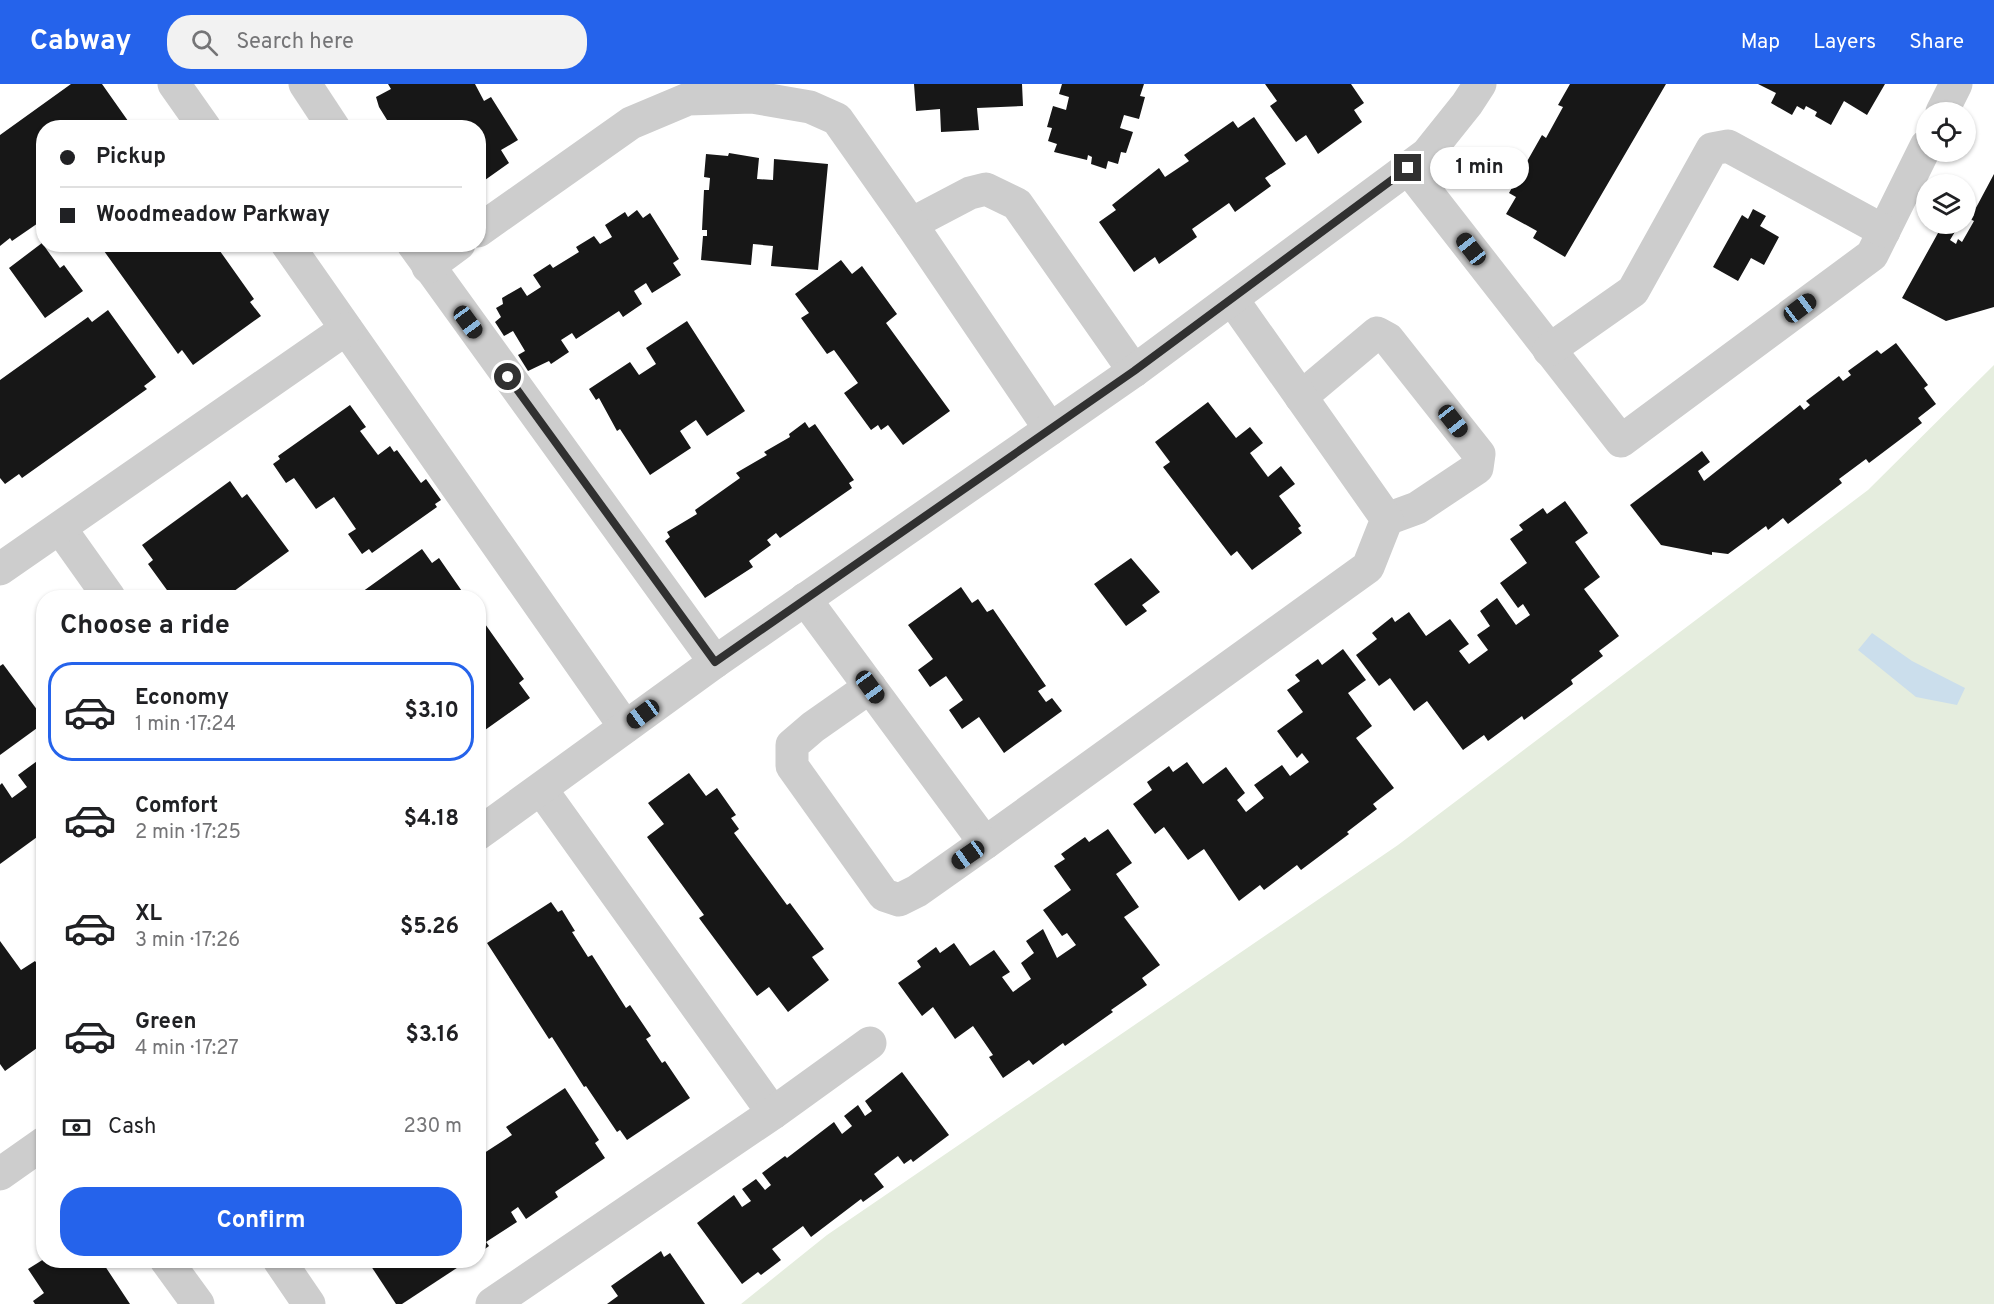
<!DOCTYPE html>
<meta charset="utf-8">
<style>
:root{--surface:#fff;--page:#f2f2f2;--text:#202124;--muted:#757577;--line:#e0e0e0;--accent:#2563eb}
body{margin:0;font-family:Overpass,sans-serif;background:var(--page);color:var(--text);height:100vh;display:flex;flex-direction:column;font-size:22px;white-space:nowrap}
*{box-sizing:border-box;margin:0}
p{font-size:20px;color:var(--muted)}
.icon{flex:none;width:33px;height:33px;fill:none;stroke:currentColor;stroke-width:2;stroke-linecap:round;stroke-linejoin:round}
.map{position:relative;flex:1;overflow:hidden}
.sheet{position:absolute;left:36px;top:506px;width:450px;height:678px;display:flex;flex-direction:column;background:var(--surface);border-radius:24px;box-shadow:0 2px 4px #0004}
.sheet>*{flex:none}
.banner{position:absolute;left:36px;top:36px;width:450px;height:132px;border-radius:24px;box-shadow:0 2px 4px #0004;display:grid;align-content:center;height:132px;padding:0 24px;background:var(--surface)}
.buttons{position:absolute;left:1916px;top:18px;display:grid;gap:12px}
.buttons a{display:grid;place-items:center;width:60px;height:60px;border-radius:50%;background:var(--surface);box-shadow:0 2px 4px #0004;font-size:30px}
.end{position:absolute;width:27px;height:27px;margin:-14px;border:8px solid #303030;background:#fff;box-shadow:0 0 0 3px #fff}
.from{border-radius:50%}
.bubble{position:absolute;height:42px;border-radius:21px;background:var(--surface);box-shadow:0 2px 4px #0004;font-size:20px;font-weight:700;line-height:42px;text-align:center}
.car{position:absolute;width:18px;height:36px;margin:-18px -9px;border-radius:8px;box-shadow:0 0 4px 2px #0007;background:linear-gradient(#222 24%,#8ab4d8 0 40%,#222 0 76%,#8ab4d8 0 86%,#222 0)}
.banner b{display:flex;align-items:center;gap:21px;height:57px;font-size:22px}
.banner b+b{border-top:2px solid var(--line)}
.banner i{width:15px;height:15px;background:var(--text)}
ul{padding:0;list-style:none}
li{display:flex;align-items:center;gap:18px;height:99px;margin:0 12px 9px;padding:0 12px;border:3px solid transparent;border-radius:24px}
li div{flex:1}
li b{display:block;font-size:22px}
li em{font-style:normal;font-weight:700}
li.selected{border-color:var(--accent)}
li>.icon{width:54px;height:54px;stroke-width:1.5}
h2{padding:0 24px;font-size:27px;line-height:72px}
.pay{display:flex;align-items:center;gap:15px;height:66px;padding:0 24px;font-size:22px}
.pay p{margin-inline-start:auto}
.primary-button{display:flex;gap:12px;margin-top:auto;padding:12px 24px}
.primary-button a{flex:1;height:69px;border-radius:24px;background:var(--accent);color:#fff;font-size:24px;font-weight:700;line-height:69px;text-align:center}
header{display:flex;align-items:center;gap:36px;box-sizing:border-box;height:84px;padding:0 30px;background:var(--accent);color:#fff}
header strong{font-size:28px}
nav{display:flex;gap:33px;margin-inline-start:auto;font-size:21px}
.search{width:420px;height:54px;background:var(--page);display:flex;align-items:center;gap:15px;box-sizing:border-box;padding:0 21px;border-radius:24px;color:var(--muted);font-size:22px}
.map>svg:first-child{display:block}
</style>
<header>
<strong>Cabway</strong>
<div class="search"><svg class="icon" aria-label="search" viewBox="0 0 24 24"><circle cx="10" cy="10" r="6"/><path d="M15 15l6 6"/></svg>Search here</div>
<nav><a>Map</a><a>Layers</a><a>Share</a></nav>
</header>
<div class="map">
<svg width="1994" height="1220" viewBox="0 0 1994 1220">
<rect width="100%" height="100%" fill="#fff"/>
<!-- green -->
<polygon fill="#e5edde" points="1994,281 1994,1220 741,1220 827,1151 1398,761 1868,406"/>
<!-- water -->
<polygon fill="#cbdeec" points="1872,549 1912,577 1965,604 1957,621 1916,613 1858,566"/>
<!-- building -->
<g fill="#171717">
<polygon points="71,0 102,0 133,44 44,44 44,135 12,157 10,154 0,162 0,51"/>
<polygon points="388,0 475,0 484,17 491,13 518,56 501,66 509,79 478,101 478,44 392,44 379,23 376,13 391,5"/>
<polygon points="914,0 1022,0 1023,22 977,24 979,46 941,48 940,25 916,27"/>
<polygon points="1062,0 1144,0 1140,12 1145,13 1139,35 1124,31 1120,44 1133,48 1126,69 1121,68 1118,80 1108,77 1106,85 1091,80 1092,73 1088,71 1087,76 1054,68 1057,60 1048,57 1052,44 1047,43 1053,22 1066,26 1069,13 1059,10"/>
<polygon points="1265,0 1351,0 1364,19 1354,26 1362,38 1318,70 1306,51 1296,58 1270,22 1277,17"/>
<polygon points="1570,0 1666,0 1565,173 1533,154 1537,147 1506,130 1516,113 1509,109 1542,51 1546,54 1563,23 1558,21"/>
<polygon points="1758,0 1885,0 1867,31 1844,17 1831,41 1815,32 1817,28 1806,22 1804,26 1797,22 1792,31 1771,19 1776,9"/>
<polygon points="1254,33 1286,80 1265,94 1271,102 1235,128 1229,119 1192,145 1197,153 1159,180 1155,173 1134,188 1099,138 1116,126 1112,121 1159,84 1165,93 1189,77 1184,71 1233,37 1238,44"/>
<polygon points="729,69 759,74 757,95 773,96 774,75 828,80 818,186 771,182 773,162 753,160 751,181 701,176 703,152 707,152 707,146 702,146 704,106 709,106 710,94 704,93 706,70 728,72"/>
<polygon points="1994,90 1994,223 1946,237 1902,214 1943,140 1959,141 1950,156 1956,160 1958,155 1962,158 1974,137 1970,135"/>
<polygon points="1753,125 1766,132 1760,142 1779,153 1764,181 1751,174 1738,197 1713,183 1742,131 1748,135"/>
<polygon points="637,126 643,134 650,129 679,175 673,179 681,191 652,209 646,199 634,207 642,220 623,233 619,227 576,255 572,249 561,256 569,268 551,280 549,277 528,287 518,271 525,267 513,247 504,252 495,238 501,233 496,224 503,220 502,214 521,203 527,212 541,203 533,191 550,180 553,184 579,168 576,163 594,152 600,160 612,153 605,141 625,128 628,133"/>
<polygon points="42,159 60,184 64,181 83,207 45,234 9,184"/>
<polygon points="99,160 215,160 254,215 250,218 261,232 193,281 182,266 178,270"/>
<polygon points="841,176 852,190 862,182 897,230 886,239 950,327 903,361 888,341 881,346 878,341 871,346 844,309 858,299 834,266 827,270 801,234 809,229 795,210"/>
<polygon points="108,226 156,293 144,302 147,305 22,394 19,390 5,400 0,394 0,296 88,233 92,238"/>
<polygon points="687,237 745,327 707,352 696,336 680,347 691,364 650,391 620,345 617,347 599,314 596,316 589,305 630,278 639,291 656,280 646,264"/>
<polygon points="1896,259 1928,301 1924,304 1936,320 1918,334 1922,339 1869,379 1866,375 1839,395 1842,399 1788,440 1783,434 1768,446 1766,442 1728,470 1712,468 1712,471 1661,461 1630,421 1702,367 1710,378 1698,387 1704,397 1800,321 1804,326 1810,321 1806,317 1839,292 1843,297 1851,291 1848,287 1877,266 1881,270"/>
<polygon points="1208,318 1236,354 1250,343 1263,359 1250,369 1268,393 1281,382 1295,400 1279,412 1301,442 1298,444 1302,449 1252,486 1237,467 1231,472 1163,383 1170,378 1155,358"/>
<polygon points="350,321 366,343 360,347 378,371 390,362 394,368 397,366 421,399 426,395 441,416 435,420 437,423 372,469 369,465 362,470 348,450 356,445 334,413 316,425 294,394 286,399 273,380 280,375 278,372"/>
<polygon points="805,338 809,344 815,340 854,396 849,399 852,404 780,454 776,449 767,456 771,461 749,477 753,483 705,514 665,457 670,453 667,448 697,430 695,426 740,394 736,389 767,371 764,368 790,353 789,350"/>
<polygon points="230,397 242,414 247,410 289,467 226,513 172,513 148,480 153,476 142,461"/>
<polygon points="1565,417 1588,449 1575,458 1600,493 1584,505 1619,552 1599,567 1603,572 1571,596 1573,600 1524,636 1522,632 1488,657 1484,651 1463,666 1427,617 1414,627 1390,594 1379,602 1356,571 1377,555 1372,549 1392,533 1395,538 1409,528 1426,552 1450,535 1469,560 1459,567 1469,580 1488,566 1477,551 1490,542 1480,527 1497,514 1516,541 1530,531 1523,520 1518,524 1500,499 1527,479 1510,455 1523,446 1519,441 1543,424 1547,430"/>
<polygon points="422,465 432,479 439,474 466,513 355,513"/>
<polygon points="1131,474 1160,508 1142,521 1147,527 1126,542 1094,500"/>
<polygon points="961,503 972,519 978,515 987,528 993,525 1046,602 1038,607 1046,618 1052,614 1062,627 1004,669 979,633 962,645 949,626 963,616 946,592 930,603 918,586 933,575 908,541"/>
<polygon points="478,530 524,595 519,599 530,614 478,651"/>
<polygon points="1343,565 1366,596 1348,609 1372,642 1356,654 1394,704 1373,720 1377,725 1347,748 1349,750 1301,786 1297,781 1264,806 1260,801 1239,817 1204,765 1188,776 1164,743 1155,750 1133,720 1152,706 1147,698 1169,682 1173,688 1187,678 1203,700 1226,683 1245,709 1237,716 1246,728 1264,714 1254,701 1282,681 1290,692 1309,678 1302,669 1297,674 1277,647 1303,628 1287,606 1300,597 1295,591 1318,575 1322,581"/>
<polygon points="3,580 44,635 44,639 0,671 0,582"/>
<polygon points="44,672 44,748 0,780 0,701 2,699 12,714 27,703 18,691"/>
<polygon points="689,689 706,712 717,704 736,731 731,734 739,745 734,749 787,821 790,819 824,865 812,873 829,896 788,928 769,903 757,912 699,834 704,831 647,753 664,740 648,719"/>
<polygon points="1108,745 1132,779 1116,790 1139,823 1124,833 1160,881 1142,894 1147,901 1111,926 1113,928 1065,962 1063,959 1033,981 1029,976 1003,994 989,973 993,971 973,942 955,955 933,923 922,932 898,899 921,883 917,877 936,863 940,869 954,859 970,882 994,866 1010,888 1002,893 1013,908 1031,895 1021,879 1034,869 1026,857 1043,845 1057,874 1076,861 1067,849 1062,852 1043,826 1071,806 1054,782 1065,775 1061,770 1085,753 1089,758"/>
<polygon points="551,818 558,828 562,826 575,847 572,848 588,873 592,871 626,924 630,921 651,952 646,955 662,979 665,977 690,1014 627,1056 620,1046 617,1048 586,1002 584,1003 552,953 549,955 487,859"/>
<polygon points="0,857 21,886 35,877 44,889 44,959 5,987 0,980"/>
<polygon points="902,988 949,1051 913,1078 911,1075 904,1080 898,1072 874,1090 884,1103 863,1118 861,1115 811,1153 803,1142 772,1165 781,1176 761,1191 758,1188 742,1200 697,1139 734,1111 742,1123 751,1117 742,1105 756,1095 765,1106 771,1101 762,1089 785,1072 787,1074 834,1038 842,1050 852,1042 844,1032 858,1021 865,1032 872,1027 865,1017"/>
<polygon points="565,1004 599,1056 595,1059 605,1074 555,1108 558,1113 526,1135 518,1123 511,1128 517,1138 486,1158 489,1162 478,1170 478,1089 480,1088 478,1085 478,1073 512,1051 506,1043"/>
<polygon points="661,1167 664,1173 670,1169 705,1220 607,1220 618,1212 611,1202"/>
<polygon points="44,1175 82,1176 85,1181 92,1176 101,1176 130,1220 35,1220 33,1217 44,1209 28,1185"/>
<polygon points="367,1176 469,1176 402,1220 396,1220"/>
</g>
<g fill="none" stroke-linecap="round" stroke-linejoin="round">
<!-- minor -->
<g stroke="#cdcdcd" stroke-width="33">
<polyline points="174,0 205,44"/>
<polyline points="305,0 334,44"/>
<polyline points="1942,28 1956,0"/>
<polyline points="1408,84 1621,357 1872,171 1926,62"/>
<polyline points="911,140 970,109 986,105 1017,120 1134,287"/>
<polyline points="478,147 631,39 688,15 752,13 810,23 837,35 911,140 1050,345"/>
<polyline points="287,160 625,643"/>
<polyline points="413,160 715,578"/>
<polyline points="428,183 459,160"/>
<polyline points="1549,266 1633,207 1712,65 1728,62 1884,147"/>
<polyline points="1301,313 1377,249 1388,255 1479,370 1477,384 1417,424 1387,435"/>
<polyline points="60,444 109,513"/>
<polyline points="0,485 346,245"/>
<polyline points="805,515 985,759 1368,483 1387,435 1232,215"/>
<polyline points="870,603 813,643 792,661 792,682 884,811 899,816 917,807 985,759"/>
<polyline points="541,705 773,1029"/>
<polyline points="478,750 715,578 1134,287 1427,70 1467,20 1480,0"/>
<polyline points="0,1090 44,1059"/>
<polyline points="166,1176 198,1220"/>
<polyline points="279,1176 309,1220"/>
<polyline points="492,1220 773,1029 870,959"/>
</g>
</g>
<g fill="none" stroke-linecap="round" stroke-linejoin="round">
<!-- route -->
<polyline stroke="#303030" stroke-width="8" points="508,293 715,578 1134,287 1408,84"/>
</g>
</svg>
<div class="buttons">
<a><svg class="icon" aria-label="locate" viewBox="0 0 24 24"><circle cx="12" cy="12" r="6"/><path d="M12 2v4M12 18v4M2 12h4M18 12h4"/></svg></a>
<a><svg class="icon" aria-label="layers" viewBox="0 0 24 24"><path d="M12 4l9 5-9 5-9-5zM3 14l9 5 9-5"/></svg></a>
</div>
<i class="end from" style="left:508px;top:293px"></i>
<i class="end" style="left:1408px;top:84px"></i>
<div class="bubble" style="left:1430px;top:63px;width:99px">1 min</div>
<i class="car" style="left:1471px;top:165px;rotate:322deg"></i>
<i class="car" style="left:1800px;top:224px;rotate:53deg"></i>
<i class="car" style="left:468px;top:238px;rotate:144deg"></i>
<i class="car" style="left:1453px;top:337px;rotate:142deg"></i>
<i class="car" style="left:870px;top:603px;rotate:144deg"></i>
<i class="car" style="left:643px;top:630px;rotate:234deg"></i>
<i class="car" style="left:968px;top:771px;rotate:235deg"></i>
<div class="banner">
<b><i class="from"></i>Pickup</b>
<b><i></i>Woodmeadow Parkway</b>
</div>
<section class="sheet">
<h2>Choose a ride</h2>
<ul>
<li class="selected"><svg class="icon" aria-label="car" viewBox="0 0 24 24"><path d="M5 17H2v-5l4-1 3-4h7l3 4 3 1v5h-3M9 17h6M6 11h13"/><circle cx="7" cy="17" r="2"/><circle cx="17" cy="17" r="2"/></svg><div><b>Economy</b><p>1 min · 17:24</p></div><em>$3.10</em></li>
<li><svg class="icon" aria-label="car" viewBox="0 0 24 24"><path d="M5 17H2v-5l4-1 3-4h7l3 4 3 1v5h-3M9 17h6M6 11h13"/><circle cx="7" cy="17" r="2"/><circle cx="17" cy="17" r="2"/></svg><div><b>Comfort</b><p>2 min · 17:25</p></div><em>$4.18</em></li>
<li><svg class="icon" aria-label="car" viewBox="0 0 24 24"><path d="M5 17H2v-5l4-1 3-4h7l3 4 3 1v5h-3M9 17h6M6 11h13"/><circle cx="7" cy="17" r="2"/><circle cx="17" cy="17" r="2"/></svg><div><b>XL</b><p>3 min · 17:26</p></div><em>$5.26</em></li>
<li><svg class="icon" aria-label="car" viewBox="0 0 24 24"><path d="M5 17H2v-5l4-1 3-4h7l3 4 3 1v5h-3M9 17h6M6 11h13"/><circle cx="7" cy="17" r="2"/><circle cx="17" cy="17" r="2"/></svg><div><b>Green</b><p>4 min · 17:27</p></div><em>$3.16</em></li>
</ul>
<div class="pay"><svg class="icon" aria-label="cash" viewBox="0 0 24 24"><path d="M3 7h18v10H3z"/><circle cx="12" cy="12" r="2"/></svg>Cash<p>230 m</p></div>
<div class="primary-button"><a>Confirm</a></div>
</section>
</div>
